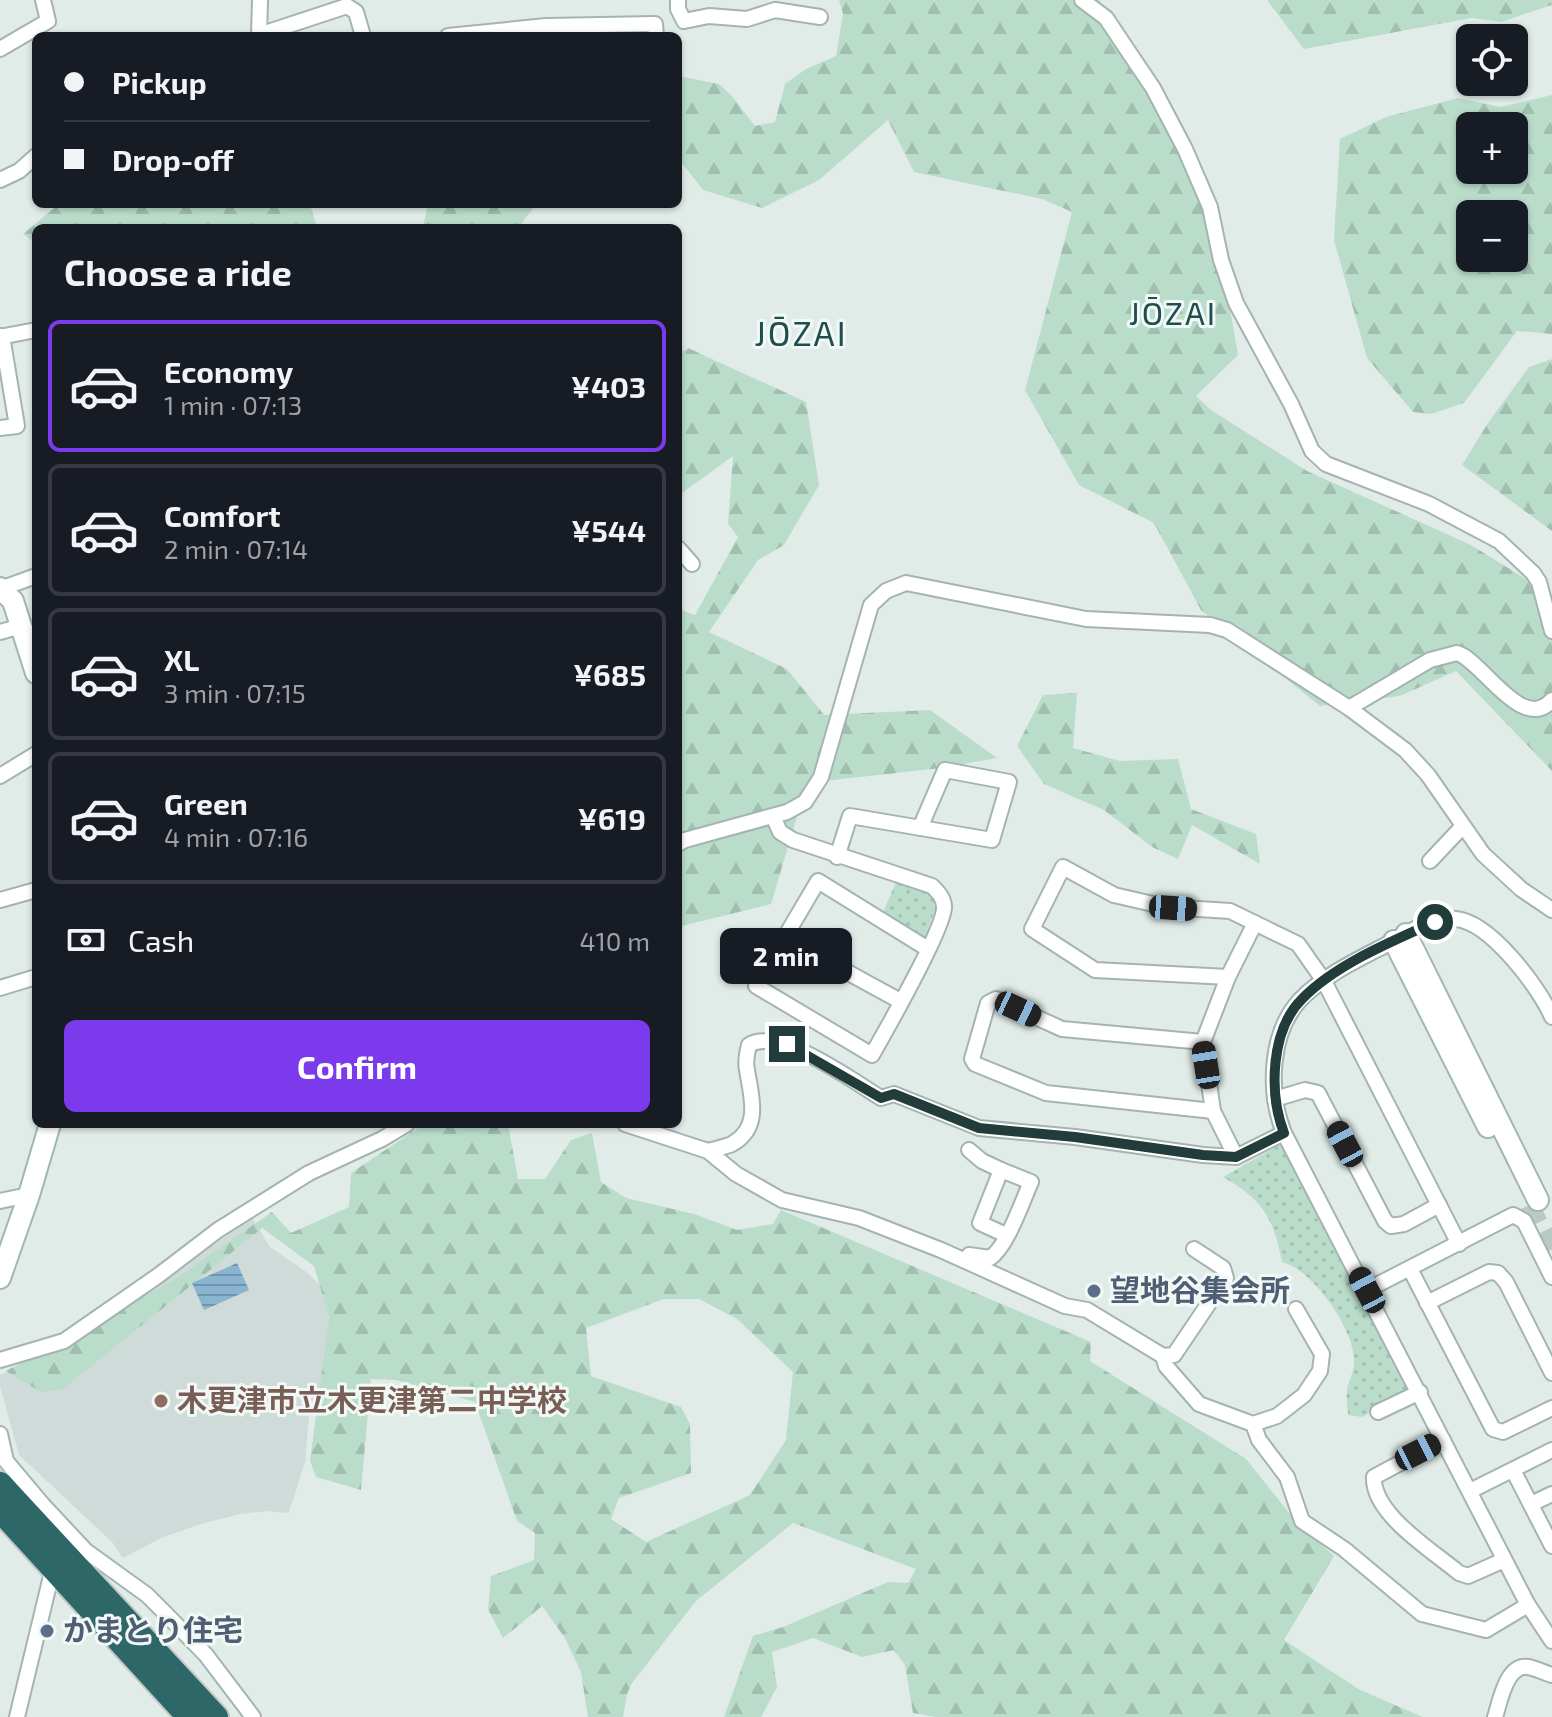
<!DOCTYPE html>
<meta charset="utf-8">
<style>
:root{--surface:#171b24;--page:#20242c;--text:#f1f3f6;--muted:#9ea1a6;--line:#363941;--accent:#7c3aed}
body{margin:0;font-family:"Exo 2","Noto Sans JP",sans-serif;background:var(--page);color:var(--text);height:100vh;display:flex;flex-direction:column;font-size:30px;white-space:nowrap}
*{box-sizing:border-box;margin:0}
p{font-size:26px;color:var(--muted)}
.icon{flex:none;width:44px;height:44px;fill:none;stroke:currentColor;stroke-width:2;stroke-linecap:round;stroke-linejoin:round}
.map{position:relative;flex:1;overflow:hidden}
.details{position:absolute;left:32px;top:224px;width:650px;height:904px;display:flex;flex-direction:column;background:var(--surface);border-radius:12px;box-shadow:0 2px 6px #0004}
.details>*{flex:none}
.hud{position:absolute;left:32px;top:32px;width:650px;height:176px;border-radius:12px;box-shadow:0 2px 6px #0004;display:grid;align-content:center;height:176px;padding:0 32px;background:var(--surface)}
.buttons{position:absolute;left:1456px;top:24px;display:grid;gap:16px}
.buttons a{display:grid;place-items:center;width:72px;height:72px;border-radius:12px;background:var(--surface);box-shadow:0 2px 6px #0004;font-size:40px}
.end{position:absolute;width:36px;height:36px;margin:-18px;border:10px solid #223c3b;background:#fff;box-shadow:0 0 0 4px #fff}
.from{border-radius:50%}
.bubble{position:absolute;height:56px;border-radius:12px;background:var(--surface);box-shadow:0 2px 6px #0004;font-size:26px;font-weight:700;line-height:56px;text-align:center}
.car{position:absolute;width:24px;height:48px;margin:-24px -12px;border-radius:10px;box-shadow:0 0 6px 2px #0007;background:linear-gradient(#222 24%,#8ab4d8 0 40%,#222 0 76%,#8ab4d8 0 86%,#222 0)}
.hud b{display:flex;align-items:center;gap:28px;height:76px;font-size:30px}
.hud b+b{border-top:2px solid var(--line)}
.hud i{width:20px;height:20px;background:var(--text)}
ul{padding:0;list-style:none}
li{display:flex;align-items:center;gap:24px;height:132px;margin:0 16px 12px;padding:0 16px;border:4px solid var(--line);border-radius:12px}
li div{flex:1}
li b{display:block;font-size:30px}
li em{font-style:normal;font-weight:700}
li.active{border-color:var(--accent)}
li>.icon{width:72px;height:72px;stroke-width:1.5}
h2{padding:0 32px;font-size:36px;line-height:96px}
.pay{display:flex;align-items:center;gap:20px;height:88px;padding:0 32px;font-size:30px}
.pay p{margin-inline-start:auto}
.action{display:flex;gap:16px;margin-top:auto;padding:16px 32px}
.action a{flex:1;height:92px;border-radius:12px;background:var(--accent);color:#fff;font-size:32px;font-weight:700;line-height:92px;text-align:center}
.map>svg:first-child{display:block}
</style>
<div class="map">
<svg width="1552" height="1717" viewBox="0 0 1552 1717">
<defs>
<pattern id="forest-firs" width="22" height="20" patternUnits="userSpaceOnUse" patternTransform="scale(2)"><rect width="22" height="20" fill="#baddcb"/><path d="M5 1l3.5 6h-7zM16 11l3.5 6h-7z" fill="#a0bfaf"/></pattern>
<pattern id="park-dots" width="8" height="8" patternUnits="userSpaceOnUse" patternTransform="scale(2)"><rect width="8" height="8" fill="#baddcb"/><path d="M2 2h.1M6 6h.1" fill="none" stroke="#a0bfaf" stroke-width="1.8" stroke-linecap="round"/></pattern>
<pattern id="water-rules" width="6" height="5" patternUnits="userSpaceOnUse" patternTransform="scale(2)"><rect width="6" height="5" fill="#89b5d1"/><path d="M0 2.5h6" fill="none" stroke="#7094ab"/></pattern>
</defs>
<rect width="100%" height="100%" fill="#e1ece9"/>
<!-- built -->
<polygon fill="#cfdbd9" points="252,1218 270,1247 308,1273 330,1296 324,1386 309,1417 305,1462 293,1500 288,1513 267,1511 240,1514 201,1524 161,1538 123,1558 113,1543 19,1455 0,1386 0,1375 39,1360 104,1326 142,1295"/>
<!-- forest -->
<g fill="url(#forest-firs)" fill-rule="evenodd">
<polygon points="839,0 1099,0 1220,229 1223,268 1238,355 1196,396 1211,410 1307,471 1471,545 1552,595 1552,771 1456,671 1400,696 1320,706 1201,610 1154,523 1079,485 1025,390 1072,212 1042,199 914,172 888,120 819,180 762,208 703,190 678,158 678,76 719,84 732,96 755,126 775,122 785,84 806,69 836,56 843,14"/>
<polygon points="1267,0 1552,0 1552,5 1501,22 1472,18 1304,49"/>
<path d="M 1552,95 L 1552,334 L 1517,331 L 1464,403 L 1431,414 L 1413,412 L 1367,358 L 1334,240 L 1340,139 L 1386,117 L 1458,98 L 1501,107 ZM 1470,126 L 1514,126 L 1514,170 L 1470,170 ZM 1470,214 L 1514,214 L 1514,258 L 1470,258 Z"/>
<polygon points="59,204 310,204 316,224 321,228 36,228 36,243 23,234"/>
<polygon points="428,204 539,204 534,207 518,228 423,228"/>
<polygon points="688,348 806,402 819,485 784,545 758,560 709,632 787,669 824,715 930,710 997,758 941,768 807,783 771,904 678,927 678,609 695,615 738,537 728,524 733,456 678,496 678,354"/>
<polygon points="1552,359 1552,531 1462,465 1488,423 1529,367"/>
<polygon points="1077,693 1073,748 1120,761 1178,759 1191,809 1256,834 1260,864 1192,825 1178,859 1152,847 1104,810 1044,784 1017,746 1043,695"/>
<path d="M 424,1124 L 508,1124 L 518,1179 L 545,1179 L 571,1140 L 592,1133 L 601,1182 L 626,1198 L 694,1214 L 737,1230 L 773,1224 L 781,1210 L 1091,1342 L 1090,1361 L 1246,1459 L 1298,1524 L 1334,1556 L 1284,1640 L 1360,1690 L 1423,1717 L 936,1717 L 913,1713 L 905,1665 L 894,1650 L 862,1657 L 813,1638 L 772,1652 L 777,1687 L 761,1717 L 724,1717 L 753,1636 L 783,1627 L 888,1582 L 908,1583 L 916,1569 L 793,1523 L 696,1601 L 632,1683 L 627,1694 L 623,1717 L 588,1717 L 581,1672 L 565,1638 L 542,1606 L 503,1638 L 488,1609 L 491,1576 L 534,1560 L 535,1533 L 517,1521 L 475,1402 L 396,1380 L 371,1379 L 361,1490 L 316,1477 L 310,1461 L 329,1317 L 314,1266 L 262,1228 L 63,1389 L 41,1392 L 6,1371 L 174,1280 L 272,1212 L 291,1233 L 349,1207 L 351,1173 ZM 664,1299 L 699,1299 L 737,1319 L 793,1372 L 786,1440 L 750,1495 L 646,1542 L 611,1519 L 619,1498 L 691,1473 L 690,1424 L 681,1407 L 591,1376 L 586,1328 Z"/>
</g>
<!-- park -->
<g fill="url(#park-dots)">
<polygon points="897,880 922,886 933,895 935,910 924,940 886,918 884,910"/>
<path d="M 1278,1146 L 1282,1146 L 1290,1160 L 1408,1389 L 1405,1394 L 1362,1417 L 1348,1415 C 1348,1407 1346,1398 1347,1390 C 1349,1379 1355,1370 1354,1359 C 1353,1328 1313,1270 1282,1262 C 1273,1217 1263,1200 1223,1177 Z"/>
</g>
<!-- water -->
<polygon fill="url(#water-rules)" points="237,1263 249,1290 204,1310 192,1283"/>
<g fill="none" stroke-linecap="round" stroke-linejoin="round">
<!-- secondary-tunnel -->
<polyline stroke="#bbc9c6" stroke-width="20" stroke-dasharray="20 10" stroke-linecap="butt" points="1529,1205 1552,1251"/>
<defs>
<g id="street">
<polyline points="678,0 678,9 684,21 709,16 747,19 775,10 820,17"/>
<polyline points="1082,0 1106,18 1122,42 1153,88 1185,149 1210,207 1221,260 1236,303 1291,404 1312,451 1326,464 1429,504 1499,541 1533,573 1539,582 1552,631"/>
<polyline points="259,35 347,6 356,12 363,36"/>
<polyline points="259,36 260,0"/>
<polyline points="448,36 546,26 655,24 656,36"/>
<polyline points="0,49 48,21 43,0"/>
<polyline points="0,180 19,171 36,156"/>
<polyline points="0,337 36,330"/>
<polyline points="0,428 17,426 2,336"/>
<polyline points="678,548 692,564"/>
<polyline points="0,589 36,576"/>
<polyline points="0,632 21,626 36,638"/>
<path d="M 1349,708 L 1430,660 L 1457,653 C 1482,660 1522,734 1552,700"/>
<polyline points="0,776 36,754"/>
<path d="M 773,816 L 780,832 L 793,840 L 932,886 C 938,892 944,898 944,907 C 945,927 885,1032 872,1055 L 756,986 L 818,881 L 928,949"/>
<polyline points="678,844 685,840 787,812 805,802 821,777 871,605 886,591 906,583 1086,619 1210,625 1227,630 1349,708 1405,750 1428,775 1483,854 1521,889 1552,910"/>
<polyline points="837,857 850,816 992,840 1009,782 945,770 920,828"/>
<polyline points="1430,861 1462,827"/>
<polyline points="0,900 36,890"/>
<polyline points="785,938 900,1001"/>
<polyline points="1228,977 1095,970 1032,929 1063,867 1114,895 1166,907 1230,911 1298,944 1324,981 1459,1244"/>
<polyline points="0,988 36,977"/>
<path d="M 1552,1017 C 1539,987 1490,922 1456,919 C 1430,917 1404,935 1382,947 C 1355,961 1322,977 1300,1000 C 1269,1034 1268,1093 1284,1133 L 1528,1605 L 1552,1641"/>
<polyline points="1203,1042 1062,1029 996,999 988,1003 972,1059 975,1064 1046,1093 1213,1111"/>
<polyline points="1275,1099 1305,1090 1318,1093 1385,1221 1391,1226 1404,1224 1439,1205"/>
<polyline points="625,1124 708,1151 736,1174 782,1200 859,1218 941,1250 1065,1306 1087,1310 1163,1356 1174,1355 1226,1278 1223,1268 1194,1249"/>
<polyline points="969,1150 982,1161 1001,1170"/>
<path d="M 708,1151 C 715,1149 725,1147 732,1144 C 762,1127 751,1096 747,1070 C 745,1062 747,1053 749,1045 C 778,1026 853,1081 881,1098 L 894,1094 L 979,1128 L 1075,1137 L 1203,1155 L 1236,1157 L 1284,1133"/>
<polyline points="1236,1157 1213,1111 1203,1042 1228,977 1255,923"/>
<polyline points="0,1201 29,1195"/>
<path d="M 969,1255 L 990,1258 C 1007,1247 1022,1202 1031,1182 L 1001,1170 L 980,1223 L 1006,1235"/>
<polyline points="1410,1269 1493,1429 1503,1432 1552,1408"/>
<polyline points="1367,1290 1513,1215 1524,1221 1552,1277"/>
<polyline points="1427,1303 1489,1272 1498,1273 1506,1282 1552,1373"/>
<polyline points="1163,1356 1166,1366 1199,1404 1253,1424 1277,1416 1304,1395 1320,1371 1322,1354 1296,1309"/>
<polyline points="0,1360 64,1341 159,1275 218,1230 309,1173 382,1139 407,1124"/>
<polyline points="1378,1412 1420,1392"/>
<polyline points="1253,1424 1259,1440 1287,1477 1302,1521 1344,1549 1422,1614 1486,1630 1528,1605"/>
<polyline points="0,1434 6,1461 43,1505 86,1551 147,1595 164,1612 206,1655 253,1717"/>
<path d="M 1443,1440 L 1374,1477 C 1372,1514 1433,1551 1459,1573 L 1468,1576 L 1504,1560"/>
<polyline points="1513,1470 1552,1546"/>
<polyline points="1470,1491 1552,1450"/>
<polyline points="1531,1504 1552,1494"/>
<polyline points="17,1717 53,1568"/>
<path d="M 1495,1717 C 1500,1702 1506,1664 1528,1667 C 1535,1668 1545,1673 1552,1675"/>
</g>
<g id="secondary">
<polyline points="0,588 13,601 36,673"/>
<polyline points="1406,934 1538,1200"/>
<polyline points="1394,941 1488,1127"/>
<polyline points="0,1278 29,1195 50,1124"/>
</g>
<g id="highway">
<polyline points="0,1484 216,1717"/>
<polyline points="0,1510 189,1717"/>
</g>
</defs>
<!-- street casing -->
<use href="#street" stroke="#a4b4b1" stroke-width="18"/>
<!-- secondary casing -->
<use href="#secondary" stroke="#a0b7b4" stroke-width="24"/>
<!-- highway casing -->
<use href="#highway" stroke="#c1c8c8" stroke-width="28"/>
<!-- street -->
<use href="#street" stroke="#fff" stroke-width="14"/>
<!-- secondary -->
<use href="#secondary" stroke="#fff" stroke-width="20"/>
<!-- highway -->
<use href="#highway" stroke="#2d6768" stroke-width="24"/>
</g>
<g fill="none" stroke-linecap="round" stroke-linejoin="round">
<!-- route -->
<path stroke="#223c3b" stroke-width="10" d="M 787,1044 L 881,1098 L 894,1094 L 979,1128 L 1075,1137 L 1203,1155 L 1236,1157 L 1284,1133 C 1269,1094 1270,1031 1302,999 C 1335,965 1392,941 1435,922"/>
</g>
<!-- markers -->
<g fill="#5c6f8a" stroke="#f2f8f6" stroke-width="3">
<circle cx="1094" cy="1291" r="8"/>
<circle cx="47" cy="1631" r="8"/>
</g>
<circle fill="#8d6e63" stroke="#f2f8f6" stroke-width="3" cx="161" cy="1401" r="8"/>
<g text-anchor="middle" stroke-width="6" stroke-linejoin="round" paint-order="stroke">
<!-- service labels -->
<g font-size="30" font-weight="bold" fill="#4e5e75" stroke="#f2f8f6" text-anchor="start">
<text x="1110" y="1301">望地谷集会所</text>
<text x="63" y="1641">かまとり住宅</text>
</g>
<!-- education labels -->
<g font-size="30" font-weight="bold" fill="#785e54" stroke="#f2f8f6" text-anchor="start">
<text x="177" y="1411">木更津市立木更津第二中学校</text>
</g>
<!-- neighbourhood labels -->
<g font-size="32" letter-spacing="2" fill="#1e4e4e" stroke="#f2f8f6">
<text x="1173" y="325">JŌZAI</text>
</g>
<!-- quarter labels -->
<g font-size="34" letter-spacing="2" fill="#1e4e4e" stroke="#f2f8f6">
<text x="801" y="346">JŌZAI</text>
</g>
</g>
</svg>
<div class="buttons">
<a><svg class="icon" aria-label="locate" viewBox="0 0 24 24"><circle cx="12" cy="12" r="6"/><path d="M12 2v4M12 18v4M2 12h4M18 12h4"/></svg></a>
<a>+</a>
<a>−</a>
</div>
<i class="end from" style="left:1435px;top:922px"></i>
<i class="end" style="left:787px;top:1044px"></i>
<div class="bubble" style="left:720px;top:928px;width:132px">2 min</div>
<i class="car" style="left:1173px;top:908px;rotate:94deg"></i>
<i class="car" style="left:1018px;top:1009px;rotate:115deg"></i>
<i class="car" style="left:1206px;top:1065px;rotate:351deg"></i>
<i class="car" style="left:1345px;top:1144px;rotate:332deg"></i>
<i class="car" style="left:1367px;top:1290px;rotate:332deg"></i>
<i class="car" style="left:1418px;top:1452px;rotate:63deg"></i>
<div class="hud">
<b><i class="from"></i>Pickup</b>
<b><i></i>Drop-off</b>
</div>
<section class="details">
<h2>Choose a ride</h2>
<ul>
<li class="active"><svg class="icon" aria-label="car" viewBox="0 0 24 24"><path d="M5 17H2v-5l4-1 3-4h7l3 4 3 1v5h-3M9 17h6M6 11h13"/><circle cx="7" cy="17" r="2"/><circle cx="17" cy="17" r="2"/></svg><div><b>Economy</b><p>1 min · 07:13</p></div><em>¥403</em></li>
<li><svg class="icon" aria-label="car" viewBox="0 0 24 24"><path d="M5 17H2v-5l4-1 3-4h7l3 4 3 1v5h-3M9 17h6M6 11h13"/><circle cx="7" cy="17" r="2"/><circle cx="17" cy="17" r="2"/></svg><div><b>Comfort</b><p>2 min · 07:14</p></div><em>¥544</em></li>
<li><svg class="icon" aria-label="car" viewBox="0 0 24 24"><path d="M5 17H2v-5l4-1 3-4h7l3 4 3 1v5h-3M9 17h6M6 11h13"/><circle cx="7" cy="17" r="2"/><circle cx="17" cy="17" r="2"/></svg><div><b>XL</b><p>3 min · 07:15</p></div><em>¥685</em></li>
<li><svg class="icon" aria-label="car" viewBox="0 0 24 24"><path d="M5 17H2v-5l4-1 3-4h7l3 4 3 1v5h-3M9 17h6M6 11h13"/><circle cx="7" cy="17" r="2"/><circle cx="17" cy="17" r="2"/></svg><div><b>Green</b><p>4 min · 07:16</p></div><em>¥619</em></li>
</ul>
<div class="pay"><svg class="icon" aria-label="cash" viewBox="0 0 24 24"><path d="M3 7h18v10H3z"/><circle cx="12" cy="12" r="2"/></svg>Cash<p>410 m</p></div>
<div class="action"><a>Confirm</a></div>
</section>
</div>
